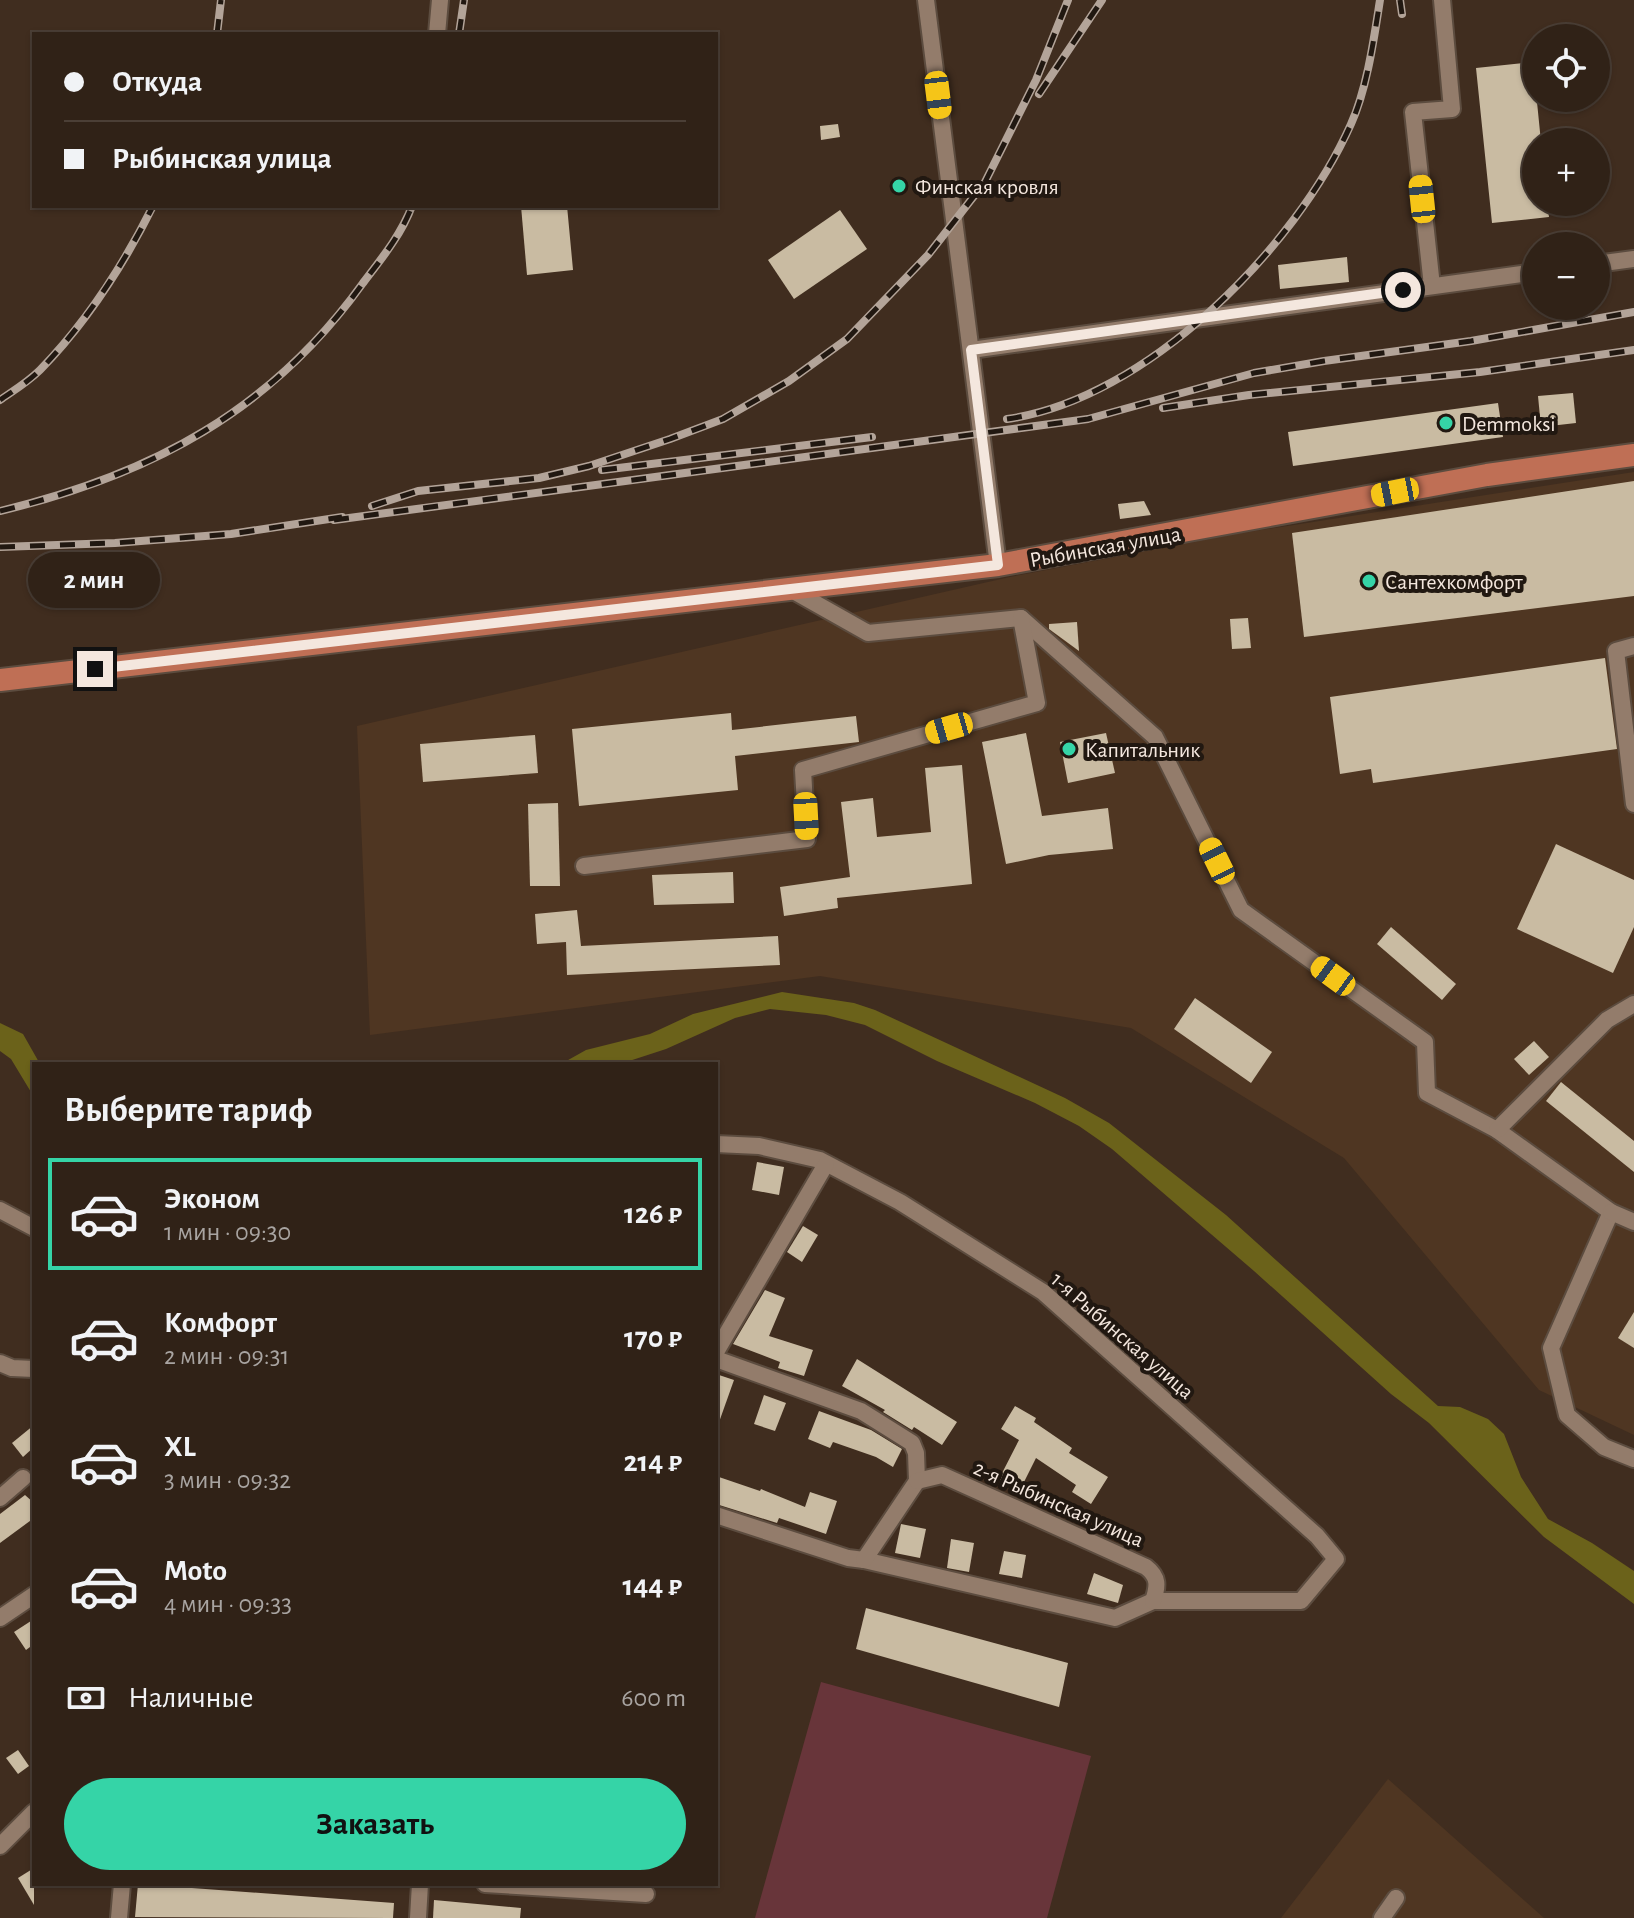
<!DOCTYPE html>
<html lang="ru">
<meta charset="utf-8">
<style>
:root{--surface:#302217;--page:#382a20;--text:#f1f3f6;--muted:#a8a4a1;--line:#4b3f36;--accent:#35d4a7}
body{margin:0;font-family:"Alegreya Sans",sans-serif;background:var(--page);color:var(--text);height:100vh;display:flex;flex-direction:column;font-size:30px;white-space:nowrap}
*{box-sizing:border-box;margin:0}
p{font-size:26px;color:var(--muted)}
.icon{flex:none;width:44px;height:44px;fill:none;stroke:currentColor;stroke-width:2;stroke-linecap:round;stroke-linejoin:round}
.map{position:relative;flex:1;overflow:hidden}
.sheet{position:absolute;left:32px;top:1062px;width:686px;height:824px;display:flex;flex-direction:column;background:var(--surface);border-radius:0px;box-shadow:0 2px 6px #0004,0 0 0 2px var(--line)}
.sheet>*{flex:none}
.hud{position:absolute;left:32px;top:32px;width:686px;height:176px;border-radius:0px;box-shadow:0 2px 6px #0004,0 0 0 2px var(--line);display:grid;align-content:center;height:176px;padding:0 32px;background:var(--surface)}
.controls{position:absolute;left:1522px;top:24px;display:grid;gap:16px}
.controls a{display:grid;place-items:center;width:88px;height:88px;border-radius:50%;background:var(--surface);box-shadow:0 2px 6px #0004,0 0 0 2px var(--line);font-size:40px}
.end{position:absolute;width:36px;height:36px;margin:-18px;border:10px solid #f4e7de;background:#111;box-shadow:0 0 0 4px #111}
.from{border-radius:50%}
.bubble{position:absolute;height:56px;border-radius:28px;background:var(--surface);box-shadow:0 2px 6px #0004,0 0 0 2px var(--line);font-size:26px;font-weight:700;line-height:56px;text-align:center}
.car{position:absolute;width:24px;height:48px;margin:-24px -12px;border-radius:10px;box-shadow:0 0 6px 2px #0007;background:linear-gradient(#f5c518 24%,#345 0 40%,#f5c518 0 76%,#345 0 86%,#f5c518 0)}
.hud b{display:flex;align-items:center;gap:28px;height:76px;font-size:30px}
.hud b+b{border-top:2px solid var(--line)}
.hud i{width:20px;height:20px;background:var(--text)}
ul{padding:0;list-style:none}
li{display:flex;align-items:center;gap:24px;height:112px;margin:0 16px 12px;padding:0 16px;border:4px solid transparent;border-radius:0px}
li div{flex:1}
li b{display:block;font-size:30px}
li em{font-style:normal;font-weight:700}
li.selected{border-color:var(--accent)}
li>.icon{width:72px;height:72px;stroke-width:1.5}
h2{padding:0 32px;font-size:36px;line-height:96px}
.pay{display:flex;align-items:center;gap:20px;height:88px;padding:0 32px;font-size:30px}
.pay p{margin-inline-start:auto}
.action{display:flex;gap:16px;margin-top:auto;padding:16px 32px}
.action a{flex:1;height:92px;border-radius:48px;background:var(--accent);color:#111;font-size:32px;font-weight:700;line-height:92px;text-align:center}
.map>svg:first-child{display:block}
</style>
<div class="map">
<svg width="1634" height="1918" viewBox="0 0 1634 1918">
<rect width="100%" height="100%" fill="#402d1f"/>
<!-- built -->
<g fill="#4f3622">
<polygon points="1634,472 1634,1435 1539,1390 1344,1158 1131,1028 820,976 370,1035 357,726 1010,577 1242,533"/>
<polygon points="1388,1779 1544,1918 1281,1918"/>
</g>
<!-- green -->
<polygon fill="#68353a" points="821,1682 1091,1756 1047,1918 755,1918"/>
<!-- water -->
<g fill="#6b621a">
<polygon points="782,992 854,1003 875,1010 1065,1098 1109,1123 1226,1215 1438,1406 1460,1407 1488,1419 1504,1434 1521,1477 1548,1519 1592,1543 1634,1571 1634,1604 1544,1537 1429,1423 1391,1394 1254,1271 1112,1149 1079,1126 1035,1103 937,1061 865,1025 826,1015 770,1009 735,1018 666,1049 620,1064 561,1064 586,1050 650,1034 693,1014"/>
<polygon points="0,1023 23,1034 40,1064 34,1064 34,1097 11,1059 0,1051"/>
</g>
<!-- building -->
<g fill="#c9bba2">
<polygon points="1533,62 1541,142 1536,142 1536,202 1547,202 1549,217 1492,223 1476,68"/>
<polygon points="838,124 840,137 821,140 820,126"/>
<polygon points="521,206 567,206 573,270 527,275"/>
<polygon points="840,210 867,249 794,299 768,260"/>
<polygon points="1347,257 1349,282 1280,289 1278,265"/>
<polygon points="1573,393 1576,423 1541,427 1538,396"/>
<polygon points="1498,403 1503,437 1293,466 1288,432"/>
<polygon points="1634,481 1634,596 1304,637 1292,533"/>
<polygon points="1144,501 1151,515 1120,519 1118,504"/>
<polygon points="1248,618 1251,648 1232,649 1230,619"/>
<polygon points="1077,622 1079,651 1049,629 1049,624"/>
<polygon points="1605,658 1617,749 1373,783 1371,769 1340,774 1330,697"/>
<polygon points="731,713 732,730 856,716 859,742 735,756 738,790 579,806 572,729"/>
<polygon points="1026,733 1042,816 1108,808 1113,849 1049,855 1006,864 982,742"/>
<polygon points="1106,733 1115,773 1068,783 1060,742"/>
<polygon points="535,735 538,773 423,782 420,744"/>
<polygon points="962,765 972,884 837,898 838,908 784,916 780,887 850,877 841,802 873,798 877,837 931,832 925,768"/>
<polygon points="558,803 560,886 530,886 528,804"/>
<polygon points="1556,844 1634,880 1634,927 1613,973 1517,929"/>
<polygon points="733,872 734,903 654,905 652,875"/>
<polygon points="577,910 581,946 778,936 780,965 567,975 566,942 537,944 535,914"/>
<polygon points="1391,927 1456,984 1442,1000 1377,944"/>
<polygon points="1195,998 1272,1052 1251,1083 1174,1029"/>
<polygon points="1534,1041 1549,1057 1529,1075 1514,1059"/>
<polygon points="1561,1082 1634,1141 1634,1172 1546,1101"/>
<polygon points="757,1162 784,1167 779,1195 752,1190"/>
<polygon points="803,1226 818,1235 802,1262 787,1252"/>
<polygon points="765,1290 785,1298 769,1336 813,1350 804,1376 778,1368 780,1362 733,1344"/>
<polygon points="1634,1312 1634,1348 1618,1338"/>
<polygon points="857,1359 957,1422 942,1445 914,1427 912,1430 883,1412 885,1410 842,1386"/>
<polygon points="716,1374 734,1380 718,1425 716,1425"/>
<polygon points="764,1395 786,1403 775,1431 754,1424"/>
<polygon points="1015,1406 1036,1418 1034,1422 1072,1448 1069,1453 1108,1477 1091,1504 1072,1492 1076,1485 1036,1458 1020,1490 999,1479 1019,1440 1001,1429"/>
<polygon points="819,1411 871,1430 902,1449 893,1467 876,1457 833,1442 830,1448 808,1439"/>
<polygon points="34,1425 34,1447 23,1457 12,1443"/>
<polygon points="716,1476 760,1491 761,1489 805,1507 810,1492 837,1501 826,1534 779,1518 777,1523 716,1504"/>
<polygon points="25,1495 34,1503 34,1518 0,1543 0,1514"/>
<polygon points="901,1524 926,1529 920,1558 895,1553"/>
<polygon points="951,1539 974,1543 969,1572 947,1568"/>
<polygon points="1004,1551 1026,1555 1022,1578 999,1574"/>
<polygon points="1094,1573 1123,1585 1118,1603 1087,1594"/>
<polygon points="866,1608 1068,1663 1059,1707 856,1649"/>
<polygon points="34,1619 34,1644 26,1650 14,1632"/>
<polygon points="18,1750 29,1766 18,1774 6,1758"/>
<polygon points="34,1868 34,1905 18,1878"/>
<polygon points="138,1884 394,1903 393,1918 135,1917"/>
<polygon points="434,1900 521,1908 520,1918 433,1918"/>
</g>
<g fill="none" stroke-linecap="round" stroke-linejoin="round">
<defs>
<g id="minor">
<polyline points="926,0 998,565"/>
<polyline points="437,34 440,0"/>
<polyline points="1596,264 1634,259"/>
<polyline points="1432,286 1413,112 1452,109 1442,0"/>
<polyline points="971,350 1536,272"/>
<polyline points="790,589 868,633 1021,618 1155,737 1241,910 1425,1042 1427,1093 1497,1130 1611,1212 1551,1348 1567,1415 1604,1447 1634,1459"/>
<polyline points="1634,646 1616,651 1634,804"/>
<polyline points="584,866 807,839 803,770 1037,703 1021,618"/>
<polyline points="1497,1130 1607,1020 1634,1004"/>
<polyline points="716,1144 759,1146 820,1160 900,1202 1043,1292 1317,1536 1336,1559 1301,1601 1153,1601 1115,1618 864,1560 848,1558 716,1515"/>
<polyline points="0,1210 34,1228"/>
<polyline points="1611,1212 1634,1222"/>
<polyline points="716,1352 826,1164"/>
<polyline points="716,1359 861,1411 912,1443 916,1453 917,1481 864,1560"/>
<polyline points="0,1363 12,1368 34,1369"/>
<path d="M 917,1481 L 942,1475 L 1146,1567 C 1159,1577 1158,1586 1153,1601"/>
<polyline points="0,1498 23,1478"/>
<polyline points="0,1618 34,1595"/>
<polyline points="0,1846 34,1812"/>
<polyline points="485,1884 646,1894"/>
<polyline points="119,1918 122,1884"/>
<polyline points="418,1918 420,1884"/>
<polyline points="1382,1918 1396,1898"/>
</g>
<polyline id="major" points="0,680 998,565 1487,475 1634,455"/>
</defs>
<!-- minor casing -->
<use href="#minor" stroke="#5c4c3f" stroke-width="20"/>
<!-- major casing -->
<use href="#major" stroke="#5c4c3f" stroke-width="26"/>
<!-- minor -->
<use href="#minor" stroke="#937c6b" stroke-width="16"/>
<!-- major -->
<use href="#major" stroke="#bf6f55" stroke-width="22"/>
<defs>
<g id="rail">
<polyline points="1400,0 1402,14"/>
<polyline points="217,34 221,0"/>
<polyline points="459,34 464,0"/>
<polyline points="1039,94 1102,0"/>
<path d="M 0,400 C 13,391 28,382 40,370 C 85,324 124,264 153,206"/>
<polyline points="1163,408 1249,395 1480,372 1634,350"/>
<path d="M 1007,419 C 1146,400 1296,248 1351,124 C 1367,89 1374,38 1380,0"/>
<polyline points="602,470 872,437"/>
<polyline points="372,506 418,491 539,478 589,466 670,439 723,419 789,381 847,339 928,255 985,182 1036,80 1068,0"/>
<path d="M 0,511 C 151,475 271,411 363,283 C 382,258 401,235 412,206"/>
<polyline points="334,520 1088,419 1254,373 1324,361 1471,341 1634,312"/>
<polyline points="0,547 115,543 231,534 342,517"/>
</g>
</defs>
<!-- rail casing -->
<use href="#rail" stroke="#b3a499" stroke-width="8"/>
<!-- rail -->
<use href="#rail" stroke="#211811" stroke-width="5" stroke-dasharray="15" stroke-linecap="butt"/>
</g>
<g fill="none" stroke-linecap="round" stroke-linejoin="round">
<!-- route -->
<polyline stroke="#f4e7de" stroke-width="10" points="95,669 998,565 971,350 1403,290"/>
</g>
<!-- markers -->
<g fill="#35d4a7" stroke="#211811" stroke-width="3">
<circle cx="899" cy="186" r="8"/>
<circle cx="1446" cy="423" r="8"/>
<circle cx="1369" cy="581" r="8"/>
<circle cx="1069" cy="749" r="8"/>
</g>
<g text-anchor="middle" stroke-width="8" stroke-linejoin="round" paint-order="stroke">
<!-- poi labels -->
<g font-size="22" fill="#f4e7de" stroke="#211811" text-anchor="start">
<text x="915" y="194">Финская кровля</text>
<text x="1462" y="431">Demmoksi</text>
<text x="1385" y="589">Сантехкомфорт</text>
<text x="1085" y="757">Капитальник</text>
</g>
<!-- street labels -->
<g font-size="22" fill="#f4e7de" stroke="#211811">
<text transform="translate(1105 546) rotate(-10)" y="8">Рыбинская улица</text>
<text transform="translate(1123 1335) rotate(41)" y="8">1-я Рыбинская улица</text>
<text transform="translate(1059 1503) rotate(24)" y="8">2-я Рыбинская улица</text>
</g>
</g>
</svg>
<div class="controls">
<a><svg class="icon" aria-label="locate" viewBox="0 0 24 24"><circle cx="12" cy="12" r="6"/><path d="M12 2v4M12 18v4M2 12h4M18 12h4"/></svg></a>
<a>+</a>
<a>−</a>
</div>
<i class="end from" style="left:1403px;top:290px"></i>
<i class="end" style="left:95px;top:669px"></i>
<div class="bubble" style="left:28px;top:552px;width:132px">2 мин</div>
<i class="car" style="left:938px;top:95px;rotate:173deg"></i>
<i class="car" style="left:1422px;top:199px;rotate:354deg"></i>
<i class="car" style="left:1395px;top:492px;rotate:259deg"></i>
<i class="car" style="left:949px;top:728px;rotate:254deg"></i>
<i class="car" style="left:806px;top:816px;rotate:177deg"></i>
<i class="car" style="left:1217px;top:861px;rotate:334deg"></i>
<i class="car" style="left:1333px;top:976px;rotate:306deg"></i>
<div class="hud">
<b><i class="from"></i>Откуда</b>
<b><i></i>Рыбинская улица</b>
</div>
<section class="sheet">
<h2>Выберите тариф</h2>
<ul>
<li class="selected"><svg class="icon" aria-label="car" viewBox="0 0 24 24"><path d="M5 17H2v-5l4-1 3-4h7l3 4 3 1v5h-3M9 17h6M6 11h13"/><circle cx="7" cy="17" r="2"/><circle cx="17" cy="17" r="2"/></svg><div><b>Эконом</b><p>1 мин · 09:30</p></div><em>126 ₽</em></li>
<li><svg class="icon" aria-label="car" viewBox="0 0 24 24"><path d="M5 17H2v-5l4-1 3-4h7l3 4 3 1v5h-3M9 17h6M6 11h13"/><circle cx="7" cy="17" r="2"/><circle cx="17" cy="17" r="2"/></svg><div><b>Комфорт</b><p>2 мин · 09:31</p></div><em>170 ₽</em></li>
<li><svg class="icon" aria-label="car" viewBox="0 0 24 24"><path d="M5 17H2v-5l4-1 3-4h7l3 4 3 1v5h-3M9 17h6M6 11h13"/><circle cx="7" cy="17" r="2"/><circle cx="17" cy="17" r="2"/></svg><div><b>XL</b><p>3 мин · 09:32</p></div><em>214 ₽</em></li>
<li><svg class="icon" aria-label="car" viewBox="0 0 24 24"><path d="M5 17H2v-5l4-1 3-4h7l3 4 3 1v5h-3M9 17h6M6 11h13"/><circle cx="7" cy="17" r="2"/><circle cx="17" cy="17" r="2"/></svg><div><b>Moto</b><p>4 мин · 09:33</p></div><em>144 ₽</em></li>
</ul>
<div class="pay"><svg class="icon" aria-label="cash" viewBox="0 0 24 24"><path d="M3 7h18v10H3z"/><circle cx="12" cy="12" r="2"/></svg>Наличные<p>600 m</p></div>
<div class="action"><a>Заказать</a></div>
</section>
</div>
